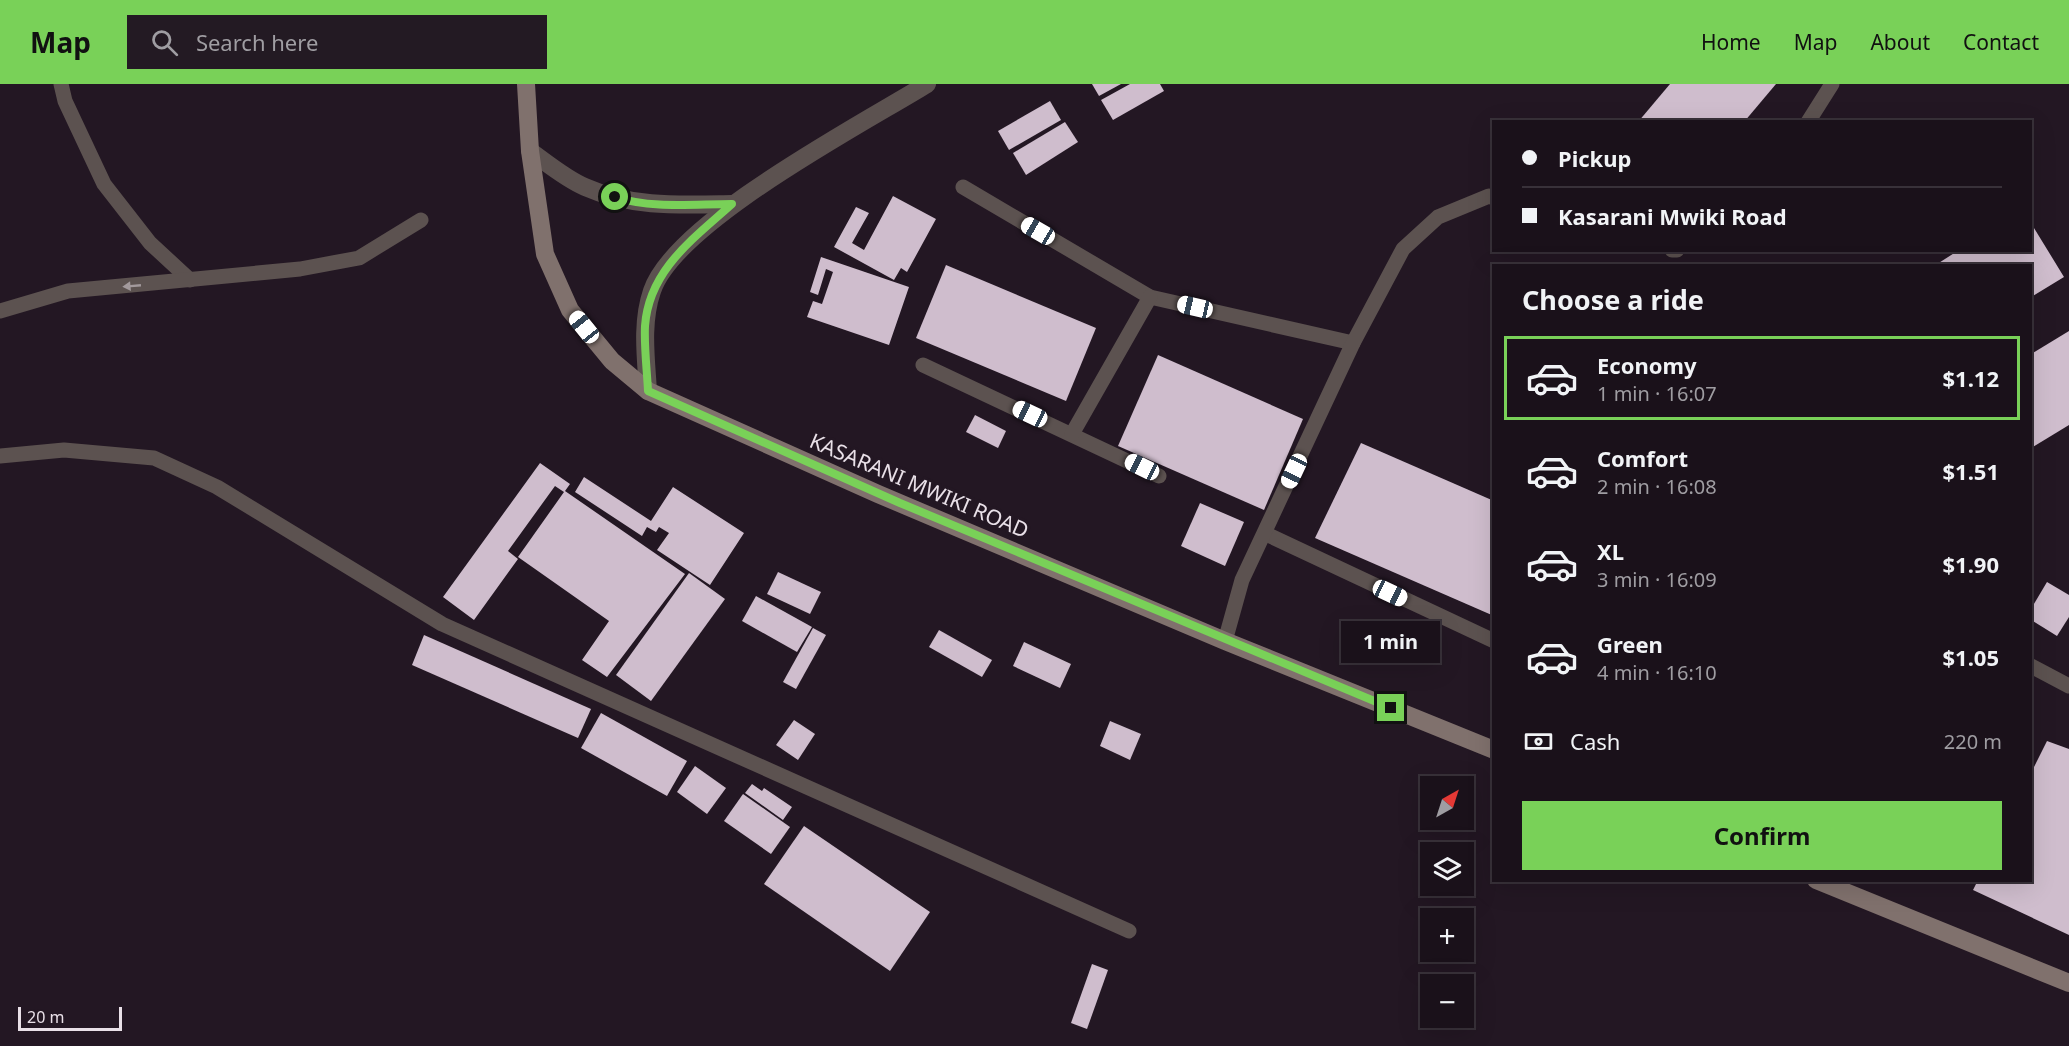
<!DOCTYPE html>
<meta charset="utf-8">
<style>
:root{--surface:#1a111a;--page:#231a23;--text:#f1f3f6;--muted:#9f9da2;--line:#383139;--accent:#79d158}
body{margin:0;font-family:"Noto Sans",sans-serif;background:var(--page);color:var(--text);height:100vh;display:flex;flex-direction:column;font-size:22px;white-space:nowrap}
*{box-sizing:border-box;margin:0}
p{font-size:20px;color:var(--muted)}
.icon{flex:none;width:33px;height:33px;fill:none;stroke:currentColor;stroke-width:2;stroke-linecap:round;stroke-linejoin:round}
.map{position:relative;flex:1;overflow:hidden}
.details{position:absolute;left:1492px;top:180px;width:540px;height:618px;display:flex;flex-direction:column;background:var(--surface);border-radius:0px;box-shadow:0 6px 24px #0002,0 0 0 2px var(--line)}
.details>*{flex:none}
.guide{position:absolute;left:1492px;top:36px;width:540px;height:132px;border-radius:0px;box-shadow:0 6px 24px #0002,0 0 0 2px var(--line);display:grid;align-content:center;height:132px;padding:0 30px;background:var(--surface)}
.needle{width:39px;rotate:39deg}
.buttons{position:absolute;left:1420px;top:692px;display:grid;gap:12px}
.buttons a{display:grid;place-items:center;width:54px;height:54px;border-radius:0px;background:var(--surface);box-shadow:0 6px 24px #0002,0 0 0 2px var(--line);font-size:30px}
.scale{position:absolute;left:18px;bottom:15px;width:104px;box-sizing:border-box;padding-left:6px;border:3px solid #e9e0e8;border-top:0;font-size:16px;line-height:21px;white-space:nowrap;color:#e9e0e8;-webkit-text-stroke:4px #231723;paint-order:stroke}
.end{position:absolute;width:27px;height:27px;margin:-14px;border:8px solid #79d158;background:#111;box-shadow:0 0 0 3px #111}
.from{border-radius:50%}
.bubble{position:absolute;height:42px;border-radius:0px;background:var(--surface);box-shadow:0 6px 24px #0002,0 0 0 2px var(--line);font-size:20px;font-weight:700;line-height:42px;text-align:center}
.car{position:absolute;width:18px;height:36px;margin:-18px -9px;border-radius:8px;box-shadow:0 0 4px 2px #0007;background:linear-gradient(#fff 24%,#345 0 40%,#fff 0 76%,#345 0 86%,#fff 0)}
.guide b{display:flex;align-items:center;gap:21px;height:57px;font-size:22px}
.guide b+b{border-top:2px solid var(--line)}
.guide i{width:15px;height:15px;background:var(--text)}
ul{padding:0;list-style:none}
li{display:flex;align-items:center;gap:18px;height:84px;margin:0 12px 9px;padding:0 18px;border:3px solid transparent;border-radius:0px}
li div{flex:1}
li b{display:block;font-size:22px}
li em{font-style:normal;font-weight:700}
li.selected{border-color:var(--accent)}
li>.icon{width:54px;height:54px;stroke-width:1.5}
h2{padding:0 30px;font-size:27px;line-height:72px}
.pay{display:flex;align-items:center;gap:15px;height:66px;padding:0 30px;font-size:22px}
.pay p{margin-inline-start:auto}
.cta{display:flex;gap:12px;margin-top:auto;padding:12px 30px}
.cta a{flex:1;height:69px;border-radius:0px;background:var(--accent);color:#111;font-size:24px;font-weight:700;line-height:69px;text-align:center}
header{display:flex;align-items:center;gap:36px;box-sizing:border-box;height:84px;padding:0 30px;background:var(--accent);color:#111}
header strong{font-size:28px}
nav{display:flex;gap:33px;margin-inline-start:auto;font-size:21px}
.search{width:420px;height:54px;background:var(--page);display:flex;align-items:center;gap:15px;box-sizing:border-box;padding:0 21px;border-radius:0px;color:var(--muted);font-size:22px}
.map>svg:first-child{display:block}
</style>
<header>
<strong>Map</strong>
<div class="search"><svg class="icon" aria-label="search" viewBox="0 0 24 24"><circle cx="10" cy="10" r="6"/><path d="M15 15l6 6"/></svg>Search here</div>
<nav><a>Home</a><a>Map</a><a>About</a><a>Contact</a></nav>
</header>
<div class="map">
<svg width="2069" height="962" viewBox="0 0 2069 962">
<rect width="100%" height="100%" fill="#231723"/>
<!-- building -->
<g fill="#cfbdcd">
<polygon points="1092,0 1121,0 1099,12"/>
<polygon points="1130,0 1160,0 1164,7 1113,36 1101,16"/>
<polygon points="1670,0 1776,0 1744,38 1638,38"/>
<polygon points="1050,17 1061,36 1009,66 998,47"/>
<polygon points="1065,38 1078,58 1026,91 1013,69"/>
<polygon points="893,112 936,135 907,188 901,184 894,196 834,163 856,123 869,129 852,159 864,166"/>
<polygon points="2031,139 2064,193 2031,213 2031,182 1934,182 1959,166 2031,166"/>
<polygon points="821,173 909,203 889,261 807,233 813,217 822,220 833,188 826,185 818,211 810,208"/>
<polygon points="946,181 1096,244 1066,317 916,254"/>
<polygon points="2069,247 2069,341 2031,364 2031,270"/>
<polygon points="1158,271 1303,335 1264,426 1118,362"/>
<polygon points="975,331 1006,347 998,364 966,348"/>
<polygon points="1361,359 1494,417 1494,532 1315,454"/>
<polygon points="540,379 570,400 565,407 685,490 607,593 582,576 609,537 518,473 564,408 555,402 508,467 518,475 474,536 443,513"/>
<polygon points="584,393 651,437 673,403 744,449 710,501 657,466 669,449 659,443 656,448 647,443 642,452 575,408"/>
<polygon points="1200,419 1244,438 1225,482 1181,462"/>
<polygon points="778,488 821,508 810,530 767,510"/>
<polygon points="689,489 725,515 651,617 616,591"/>
<polygon points="2047,498 2069,511 2069,533 2057,552 2031,536 2031,525"/>
<polygon points="756,512 812,543 797,568 742,537"/>
<polygon points="813,544 826,551 796,605 783,598"/>
<polygon points="939,546 992,576 982,593 929,563"/>
<polygon points="424,551 591,625 578,654 412,581"/>
<polygon points="1024,558 1071,580 1060,604 1013,582"/>
<polygon points="601,629 687,677 667,712 581,664"/>
<polygon points="794,636 815,650 798,676 776,661"/>
<polygon points="1110,637 1141,650 1130,676 1100,662"/>
<polygon points="2047,657 2069,665 2069,851 1973,806 1978,796 2031,796 2031,689"/>
<polygon points="695,682 726,704 707,730 677,708"/>
<polygon points="752,700 762,707 764,704 792,723 783,736 745,709"/>
<polygon points="743,710 790,743 771,770 724,737"/>
<polygon points="804,742 930,828 890,887 764,800"/>
<polygon points="1092,880 1108,886 1087,945 1071,939"/>
</g>
<g fill="none" stroke-linecap="round" stroke-linejoin="round">
<!-- lane -->
<g stroke="#5c5250" stroke-width="15">
<polyline points="61,0 65,17 104,100 150,159 190,196"/>
<polyline points="1808,38 1832,0"/>
<polyline points="963,103 1150,213 1353,259"/>
<polyline points="1672,166 1677,166"/>
<polyline points="0,227 68,207 300,185 359,174 421,136"/>
<polyline points="923,281 1159,392"/>
<polyline points="1072,350 1150,213"/>
<polyline points="0,372 64,366 154,374 217,403 442,540 1129,847"/>
<polyline points="1266,450 1494,557"/>
<polyline points="1225,557 1242,496 1353,259 1403,165 1438,133 1489,112 1494,114"/>
<polyline points="2031,582 2069,602"/>
</g>
<!-- street -->
<g stroke="#5c5250" stroke-width="18">
<path d="M 530,67 C 547,79 566,95 585,103 C 632,124 681,121 732,120"/>
<path d="M 648,307 C 646,274 641,239 652,207 C 675,138 862,40 927,0"/>
</g>
<!-- secondary -->
<g stroke="#80716d" stroke-width="18">
<polyline points="526,0 530,67 545,170 570,226 612,277 648,307 878,410 1225,557 1494,666"/>
<polyline points="1816,796 2069,899"/>
</g>
</g>
<!-- one-way arrows -->
<defs><path id="oneway-solid" d="M-6-.8H1V-3.2L6.5 0L1 3.2V.8H-6Z" transform="scale(1.5)"/></defs>
<use fill="#a2999c" href="#oneway-solid" transform="translate(132 202) rotate(175)"/>
<g fill="none" stroke-linecap="round" stroke-linejoin="round">
<!-- route -->
<path stroke="#79d158" stroke-width="8" d="M 615,113 C 652,125 693,120 732,120 C 693,155 649,186 645,242 C 644,263 647,286 648,307 L 900,419 L 1391,624"/>
</g>
<g text-anchor="middle" stroke-width="6" stroke-linejoin="round" paint-order="stroke">
<!-- street labels -->
<g font-size="21" fill="#e9e0e8" stroke="#231723">
<text transform="translate(919 402) rotate(23)" y="7">KASARANI MWIKI ROAD</text>
</g>
</g>
</svg>
<div class="buttons">
<a><svg class="needle" viewBox="-14 -14 28 28"><path d="M0-13l5 13h-10z" fill="#e53935"/><path d="M0 13l5-13h-10z" fill="#9f9da2"/></svg></a>
<a><svg class="icon" aria-label="layers" viewBox="0 0 24 24"><path d="M12 4l9 5-9 5-9-5zM3 14l9 5 9-5"/></svg></a>
<a>+</a>
<a>−</a>
</div>
<div class="scale">20 m</div>
<i class="end from" style="left:615px;top:113px"></i>
<i class="end" style="left:1391px;top:624px"></i>
<div class="bubble" style="left:1341px;top:537px;width:99px">1 min</div>
<i class="car" style="left:1038px;top:147px;rotate:300deg"></i>
<i class="car" style="left:1195px;top:223px;rotate:283deg"></i>
<i class="car" style="left:584px;top:243px;rotate:321deg"></i>
<i class="car" style="left:1030px;top:330px;rotate:295deg"></i>
<i class="car" style="left:1142px;top:383px;rotate:296deg"></i>
<i class="car" style="left:1294px;top:387px;rotate:205deg"></i>
<i class="car" style="left:1390px;top:509px;rotate:115deg"></i>
<div class="guide">
<b><i class="from"></i>Pickup</b>
<b><i></i>Kasarani Mwiki Road</b>
</div>
<section class="details">
<h2>Choose a ride</h2>
<ul>
<li class="selected"><svg class="icon" aria-label="car" viewBox="0 0 24 24"><path d="M5 17H2v-5l4-1 3-4h7l3 4 3 1v5h-3M9 17h6M6 11h13"/><circle cx="7" cy="17" r="2"/><circle cx="17" cy="17" r="2"/></svg><div><b>Economy</b><p>1 min · 16:07</p></div><em>$1.12</em></li>
<li><svg class="icon" aria-label="car" viewBox="0 0 24 24"><path d="M5 17H2v-5l4-1 3-4h7l3 4 3 1v5h-3M9 17h6M6 11h13"/><circle cx="7" cy="17" r="2"/><circle cx="17" cy="17" r="2"/></svg><div><b>Comfort</b><p>2 min · 16:08</p></div><em>$1.51</em></li>
<li><svg class="icon" aria-label="car" viewBox="0 0 24 24"><path d="M5 17H2v-5l4-1 3-4h7l3 4 3 1v5h-3M9 17h6M6 11h13"/><circle cx="7" cy="17" r="2"/><circle cx="17" cy="17" r="2"/></svg><div><b>XL</b><p>3 min · 16:09</p></div><em>$1.90</em></li>
<li><svg class="icon" aria-label="car" viewBox="0 0 24 24"><path d="M5 17H2v-5l4-1 3-4h7l3 4 3 1v5h-3M9 17h6M6 11h13"/><circle cx="7" cy="17" r="2"/><circle cx="17" cy="17" r="2"/></svg><div><b>Green</b><p>4 min · 16:10</p></div><em>$1.05</em></li>
</ul>
<div class="pay"><svg class="icon" aria-label="cash" viewBox="0 0 24 24"><path d="M3 7h18v10H3z"/><circle cx="12" cy="12" r="2"/></svg>Cash<p>220 m</p></div>
<div class="cta"><a>Confirm</a></div>
</section>
</div>
